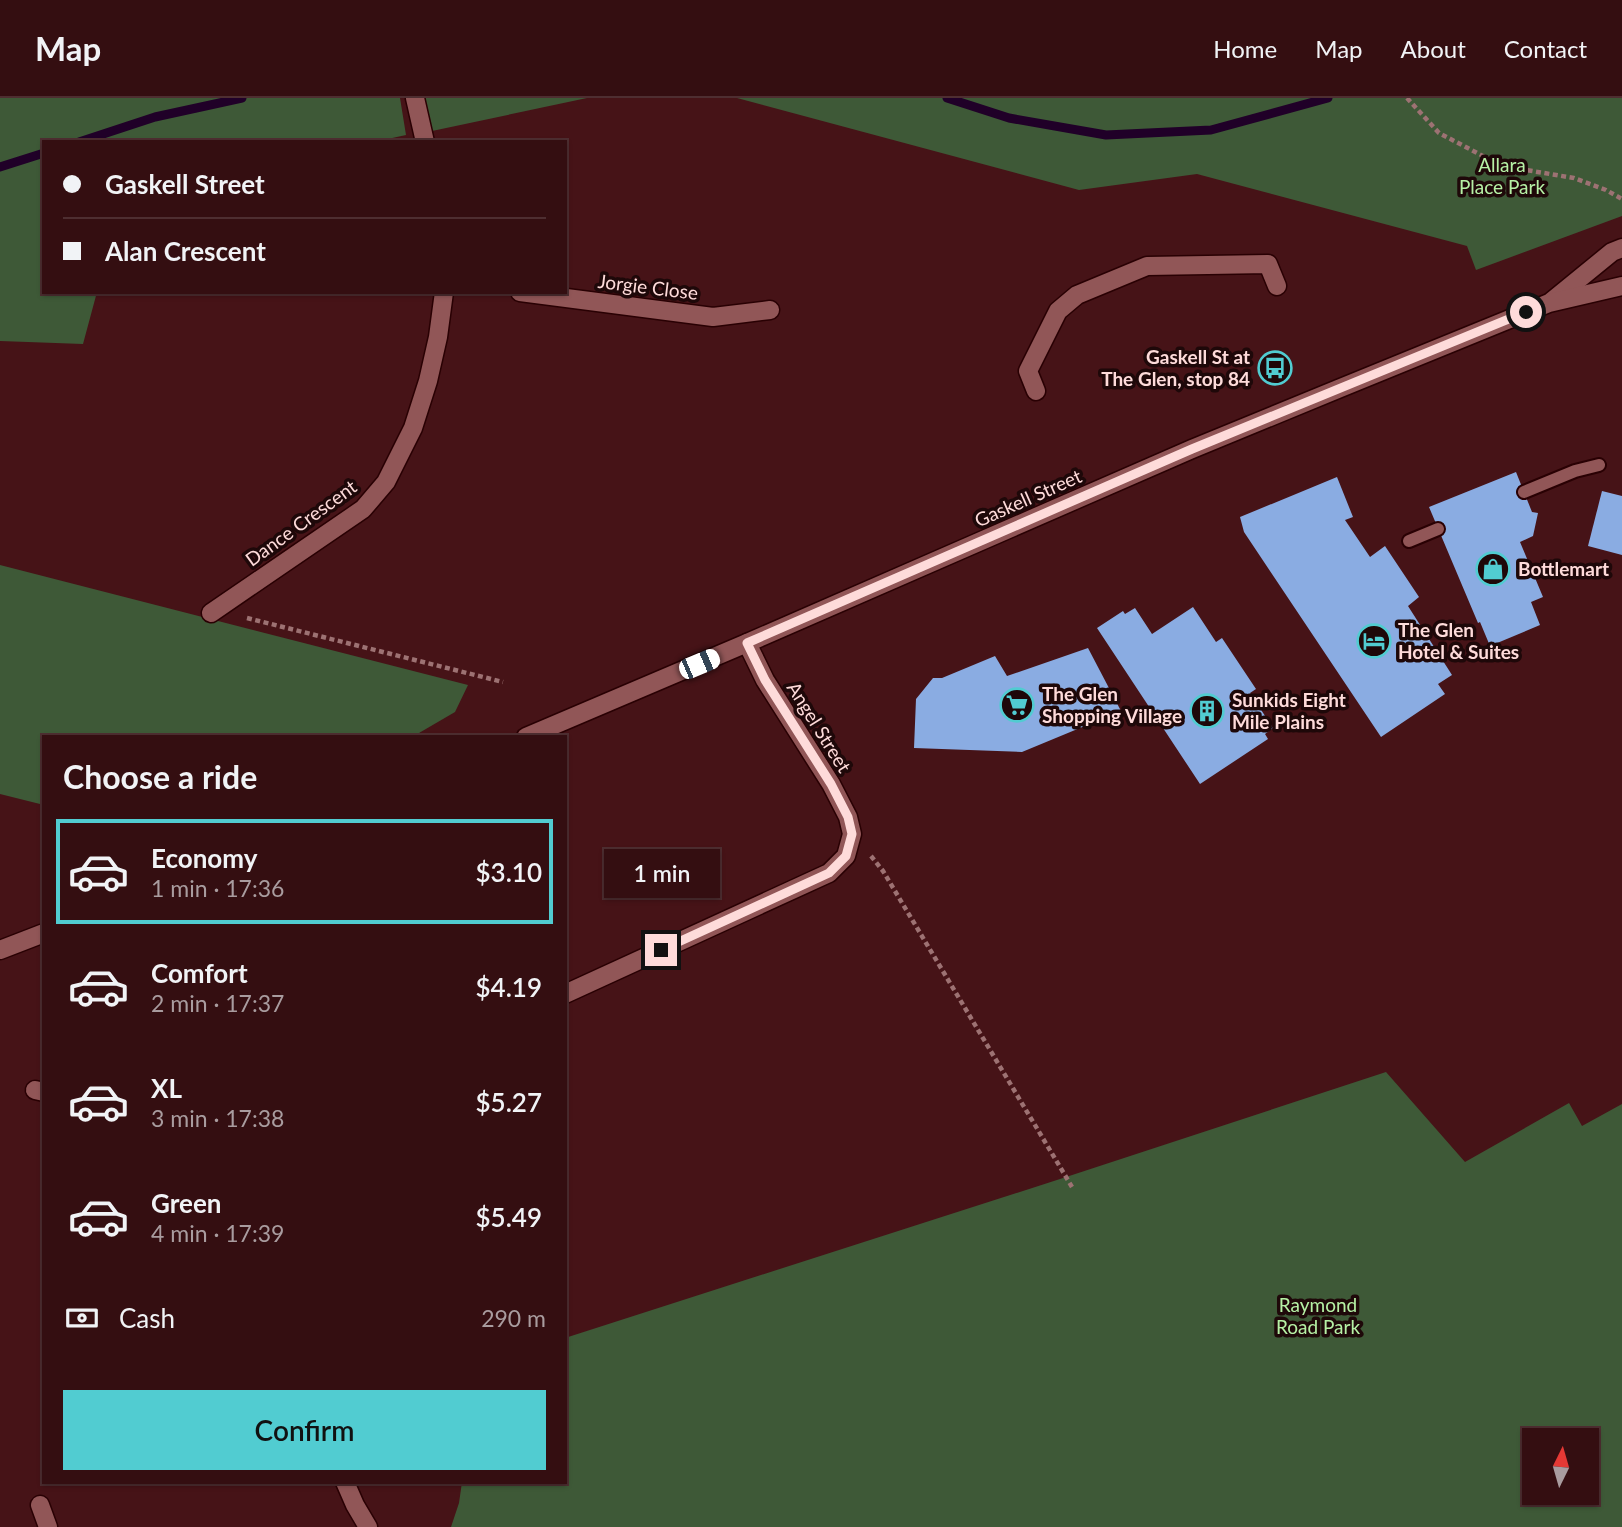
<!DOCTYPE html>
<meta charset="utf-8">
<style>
:root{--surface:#340e11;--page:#3c171a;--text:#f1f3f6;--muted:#a99c9f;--line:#4e2e31;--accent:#51ccd1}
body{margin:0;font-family:Lato,sans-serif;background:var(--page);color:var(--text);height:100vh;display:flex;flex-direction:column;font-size:26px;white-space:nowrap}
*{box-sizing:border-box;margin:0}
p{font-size:23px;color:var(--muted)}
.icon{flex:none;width:38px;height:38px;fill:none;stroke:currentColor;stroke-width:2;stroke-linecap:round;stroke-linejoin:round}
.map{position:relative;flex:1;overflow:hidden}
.side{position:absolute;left:42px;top:637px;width:525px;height:749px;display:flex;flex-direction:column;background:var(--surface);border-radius:0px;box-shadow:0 2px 5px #0004,0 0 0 2px var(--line)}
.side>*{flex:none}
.hud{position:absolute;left:42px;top:42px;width:525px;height:154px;border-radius:0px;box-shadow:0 2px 5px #0004,0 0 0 2px var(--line);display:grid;align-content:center;height:154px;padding:0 21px;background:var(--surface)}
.needle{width:46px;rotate:5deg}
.fabs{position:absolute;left:1522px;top:1330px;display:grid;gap:14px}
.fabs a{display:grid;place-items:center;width:77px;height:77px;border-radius:0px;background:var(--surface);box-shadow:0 2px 5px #0004,0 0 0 2px var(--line);font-size:35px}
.end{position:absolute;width:32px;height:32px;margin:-16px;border:9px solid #fedbda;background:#111;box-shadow:0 0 0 4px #111}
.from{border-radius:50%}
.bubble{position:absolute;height:49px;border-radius:0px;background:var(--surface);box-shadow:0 2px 5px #0004,0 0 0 2px var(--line);font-size:23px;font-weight:600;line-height:49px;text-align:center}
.car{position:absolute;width:21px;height:42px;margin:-21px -10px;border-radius:9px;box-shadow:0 0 5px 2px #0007;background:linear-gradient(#fff 24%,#345 0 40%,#fff 0 76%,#345 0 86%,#fff 0)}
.hud b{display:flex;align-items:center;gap:24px;height:66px;font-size:26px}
.hud b+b{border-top:2px solid var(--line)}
.hud i{width:18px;height:18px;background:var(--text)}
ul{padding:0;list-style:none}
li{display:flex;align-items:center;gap:21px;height:105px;margin:0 14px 10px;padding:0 7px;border:4px solid transparent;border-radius:0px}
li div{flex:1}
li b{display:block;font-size:26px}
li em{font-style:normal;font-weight:600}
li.on{border-color:var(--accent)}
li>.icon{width:63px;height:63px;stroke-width:1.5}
h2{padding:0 21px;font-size:32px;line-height:84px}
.pay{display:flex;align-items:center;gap:18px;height:77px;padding:0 21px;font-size:26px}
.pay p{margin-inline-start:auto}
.action{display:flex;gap:14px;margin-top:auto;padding:14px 21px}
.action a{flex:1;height:80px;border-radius:0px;background:var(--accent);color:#111;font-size:28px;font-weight:600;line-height:80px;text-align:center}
header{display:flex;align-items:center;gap:42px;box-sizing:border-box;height:98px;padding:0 35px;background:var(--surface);border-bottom:2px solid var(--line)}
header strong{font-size:33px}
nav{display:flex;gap:38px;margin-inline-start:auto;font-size:24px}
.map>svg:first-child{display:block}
</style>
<header>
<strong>Map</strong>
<nav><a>Home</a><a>Map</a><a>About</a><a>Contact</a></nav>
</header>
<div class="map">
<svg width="1622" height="1429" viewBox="0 0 1622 1429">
<rect width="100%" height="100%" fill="#461317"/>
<!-- green -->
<g fill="#3e5937" fill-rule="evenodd">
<polygon points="0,0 400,0 406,37 374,44 44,44 44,194 97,194 83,246 0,243"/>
<polygon points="424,0 587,0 432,33"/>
<polygon points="737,0 1622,0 1622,118 1476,172 1467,148 1197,76 1079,92"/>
<polygon points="0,467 468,587 455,614 419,635 408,639 44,639 44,707 0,696"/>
<path d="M 1386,974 L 1465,1064 L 1569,1005 L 1582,1028 L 1622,1006 L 1622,1429 L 451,1429 L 459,1405 L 462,1384 L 565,1384 L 565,1240 L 1060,1081 ZM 1535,1342 L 1587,1342 L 1587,1395 L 1535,1395 Z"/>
</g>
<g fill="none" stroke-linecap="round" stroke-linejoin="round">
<!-- stream -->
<g stroke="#200028" stroke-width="9">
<polyline points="947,0 1009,20 1106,37 1211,32 1328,0"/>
<polyline points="79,44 155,19 242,0"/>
<polyline points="0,69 44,55"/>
</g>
</g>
<!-- building -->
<g fill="#8aace2">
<polygon points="1516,374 1532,414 1538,415 1533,438 1520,444 1543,499 1531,504 1540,527 1490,548 1480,524 1478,525 1429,409"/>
<polygon points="1337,379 1353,419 1345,422 1370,459 1385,448 1419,499 1408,508 1452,577 1438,586 1445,596 1381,639 1244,434 1240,419"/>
<polygon points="1602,393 1622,398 1622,457 1588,448"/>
<polygon points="1193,509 1216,544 1222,540 1256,591 1250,595 1273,630 1265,636 1268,641 1200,686 1097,530 1123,513 1125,516 1135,510 1152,536"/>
<polygon points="1088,550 1121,613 1022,654 914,650 916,601 933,580 942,580 995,558 1007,578"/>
</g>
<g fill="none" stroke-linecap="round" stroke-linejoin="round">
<defs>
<g id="lane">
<polyline points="1524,394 1575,373 1599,367"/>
<polyline points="1409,443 1438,431"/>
</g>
<g id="street">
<polyline points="415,0 425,44"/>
<polyline points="520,194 713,219 770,212"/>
<polyline points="1036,293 1028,273 1058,213 1077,197 1147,168 1268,166 1277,188"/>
<polyline points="211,515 363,411 386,384 413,330 428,283 438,239 444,194"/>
<polyline points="565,896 829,775 846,758 852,736 848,719 831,686 765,582 747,545"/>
<polyline points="35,992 44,994"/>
<polyline points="345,1384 355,1407 368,1429"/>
<polyline points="40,1407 48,1429"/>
</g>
<g id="secondary">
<polyline points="1552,203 1612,154 1622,150"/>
<polyline points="526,639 747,545 1192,351 1338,291 1549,205 1622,188"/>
<polyline points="0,852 44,835"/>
</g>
</defs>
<!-- lane casing -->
<use href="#lane" stroke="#290003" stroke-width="16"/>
<!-- street casing -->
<use href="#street" stroke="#290003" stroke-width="21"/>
<!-- secondary casing -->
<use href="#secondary" stroke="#290003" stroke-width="21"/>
<!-- path -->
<g stroke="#9d7273" stroke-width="4.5" stroke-dasharray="5 3.5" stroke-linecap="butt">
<polyline points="1407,0 1439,35 1502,68 1574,80 1606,92 1622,101"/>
<polyline points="247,520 503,584"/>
<polyline points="871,758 883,773 1072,1089"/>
</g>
<!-- lane -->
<use href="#lane" stroke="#915657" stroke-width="12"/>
<!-- street -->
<use href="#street" stroke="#915657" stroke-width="18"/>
<!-- secondary -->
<use href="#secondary" stroke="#915657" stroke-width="18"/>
</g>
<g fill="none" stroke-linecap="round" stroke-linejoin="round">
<!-- route -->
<polyline stroke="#fedbda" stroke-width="9" points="661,852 829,775 846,758 852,736 848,719 831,686 765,582 747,545 1192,351 1526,214"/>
</g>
<!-- icons -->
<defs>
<symbol id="bus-ring" viewBox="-11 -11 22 22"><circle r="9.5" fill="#1e0809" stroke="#51ccd1" stroke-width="1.5"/><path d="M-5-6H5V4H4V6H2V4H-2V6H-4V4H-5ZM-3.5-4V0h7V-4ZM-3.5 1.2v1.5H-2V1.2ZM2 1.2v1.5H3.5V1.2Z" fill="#51ccd1"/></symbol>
<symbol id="shop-ring" viewBox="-11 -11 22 22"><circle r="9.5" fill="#1e0809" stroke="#51ccd1" stroke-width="1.5"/><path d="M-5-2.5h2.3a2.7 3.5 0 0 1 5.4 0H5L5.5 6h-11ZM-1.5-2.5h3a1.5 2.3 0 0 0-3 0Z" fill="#51ccd1"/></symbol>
<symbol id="hotel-ring" viewBox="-11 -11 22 22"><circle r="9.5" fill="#1e0809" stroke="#51ccd1" stroke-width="1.5"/><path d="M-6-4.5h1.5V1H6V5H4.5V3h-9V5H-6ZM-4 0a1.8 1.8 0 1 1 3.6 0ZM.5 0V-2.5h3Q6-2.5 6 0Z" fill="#51ccd1"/></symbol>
<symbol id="supermarket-ring" viewBox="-11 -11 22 22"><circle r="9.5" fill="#1e0809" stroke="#51ccd1" stroke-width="1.5"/><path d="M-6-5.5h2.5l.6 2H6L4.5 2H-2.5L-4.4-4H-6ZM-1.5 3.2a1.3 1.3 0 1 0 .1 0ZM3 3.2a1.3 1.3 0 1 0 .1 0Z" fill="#51ccd1"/></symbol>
<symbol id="building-ring" viewBox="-11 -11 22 22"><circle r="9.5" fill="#1e0809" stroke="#51ccd1" stroke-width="1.5"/><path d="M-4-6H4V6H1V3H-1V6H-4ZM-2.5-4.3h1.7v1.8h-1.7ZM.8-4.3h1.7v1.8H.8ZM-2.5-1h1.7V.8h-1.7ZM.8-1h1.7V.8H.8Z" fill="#51ccd1"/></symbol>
</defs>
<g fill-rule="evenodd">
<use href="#bus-ring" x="1256" y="251" width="38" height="38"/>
<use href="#shop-ring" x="1474" y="452" width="38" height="38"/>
<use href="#hotel-ring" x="1355" y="524" width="38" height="38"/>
<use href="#supermarket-ring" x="998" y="588" width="38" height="38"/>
<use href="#building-ring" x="1188" y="594" width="38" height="38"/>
</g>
<g text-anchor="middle" stroke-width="7" stroke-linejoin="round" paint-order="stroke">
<!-- park labels -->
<g font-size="19" fill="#b6f1a5" stroke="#1e0809">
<text x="1502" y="74">Allara<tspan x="1502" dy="22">Place Park</tspan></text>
<text x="1318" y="1214">Raymond<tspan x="1318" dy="22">Road Park</tspan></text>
</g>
<!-- street labels -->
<g font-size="19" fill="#fedbda" stroke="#1e0809">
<text transform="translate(648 189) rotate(7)" y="7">Jorgie Close</text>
<text transform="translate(1028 400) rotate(-24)" y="7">Gaskell Street</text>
<text transform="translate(301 425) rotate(-36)" y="7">Dance Crescent</text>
<text transform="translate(819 629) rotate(58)" y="7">Angel Street</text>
</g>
<!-- poi labels -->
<g font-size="19" font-weight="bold" fill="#fedbda" stroke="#1e0809" text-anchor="start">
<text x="1250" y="266" text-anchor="end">Gaskell St at<tspan x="1250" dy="22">The Glen, stop 84</tspan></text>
<text x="1518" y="478">Bottlemart</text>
<text x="1398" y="539">The Glen<tspan x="1398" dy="22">Hotel &amp; Suites</tspan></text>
<text x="1042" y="603">The Glen<tspan x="1042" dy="22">Shopping Village</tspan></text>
<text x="1232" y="609">Sunkids Eight<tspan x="1232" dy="22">Mile Plains</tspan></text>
</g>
</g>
</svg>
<div class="fabs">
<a><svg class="needle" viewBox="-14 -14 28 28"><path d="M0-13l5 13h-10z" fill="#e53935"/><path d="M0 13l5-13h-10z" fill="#a99c9f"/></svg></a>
</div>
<i class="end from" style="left:1526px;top:214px"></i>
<i class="end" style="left:661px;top:852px"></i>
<div class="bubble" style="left:604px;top:751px;width:116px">1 min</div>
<i class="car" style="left:699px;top:566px;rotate:67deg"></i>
<div class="hud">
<b><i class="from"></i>Gaskell Street</b>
<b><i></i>Alan Crescent</b>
</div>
<section class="side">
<h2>Choose a ride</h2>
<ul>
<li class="on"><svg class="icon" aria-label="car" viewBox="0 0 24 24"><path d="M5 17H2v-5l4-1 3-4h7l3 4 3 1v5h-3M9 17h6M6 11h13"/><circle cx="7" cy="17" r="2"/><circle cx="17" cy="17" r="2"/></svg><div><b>Economy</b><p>1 min · 17:36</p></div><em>$3.10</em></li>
<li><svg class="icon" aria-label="car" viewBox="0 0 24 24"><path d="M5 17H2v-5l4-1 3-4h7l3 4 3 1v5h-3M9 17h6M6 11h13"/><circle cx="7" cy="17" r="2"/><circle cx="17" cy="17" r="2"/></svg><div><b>Comfort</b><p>2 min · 17:37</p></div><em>$4.19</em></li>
<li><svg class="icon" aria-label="car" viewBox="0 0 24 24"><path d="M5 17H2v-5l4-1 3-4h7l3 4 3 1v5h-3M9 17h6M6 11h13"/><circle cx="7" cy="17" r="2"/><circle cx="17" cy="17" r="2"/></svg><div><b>XL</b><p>3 min · 17:38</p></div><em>$5.27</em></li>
<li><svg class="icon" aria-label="car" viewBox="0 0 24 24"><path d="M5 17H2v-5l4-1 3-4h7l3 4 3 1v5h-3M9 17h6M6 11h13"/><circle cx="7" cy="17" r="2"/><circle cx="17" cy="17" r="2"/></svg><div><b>Green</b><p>4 min · 17:39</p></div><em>$5.49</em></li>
</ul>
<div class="pay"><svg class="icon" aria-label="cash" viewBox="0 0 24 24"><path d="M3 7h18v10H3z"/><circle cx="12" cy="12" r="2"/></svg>Cash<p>290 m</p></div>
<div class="action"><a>Confirm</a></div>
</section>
</div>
